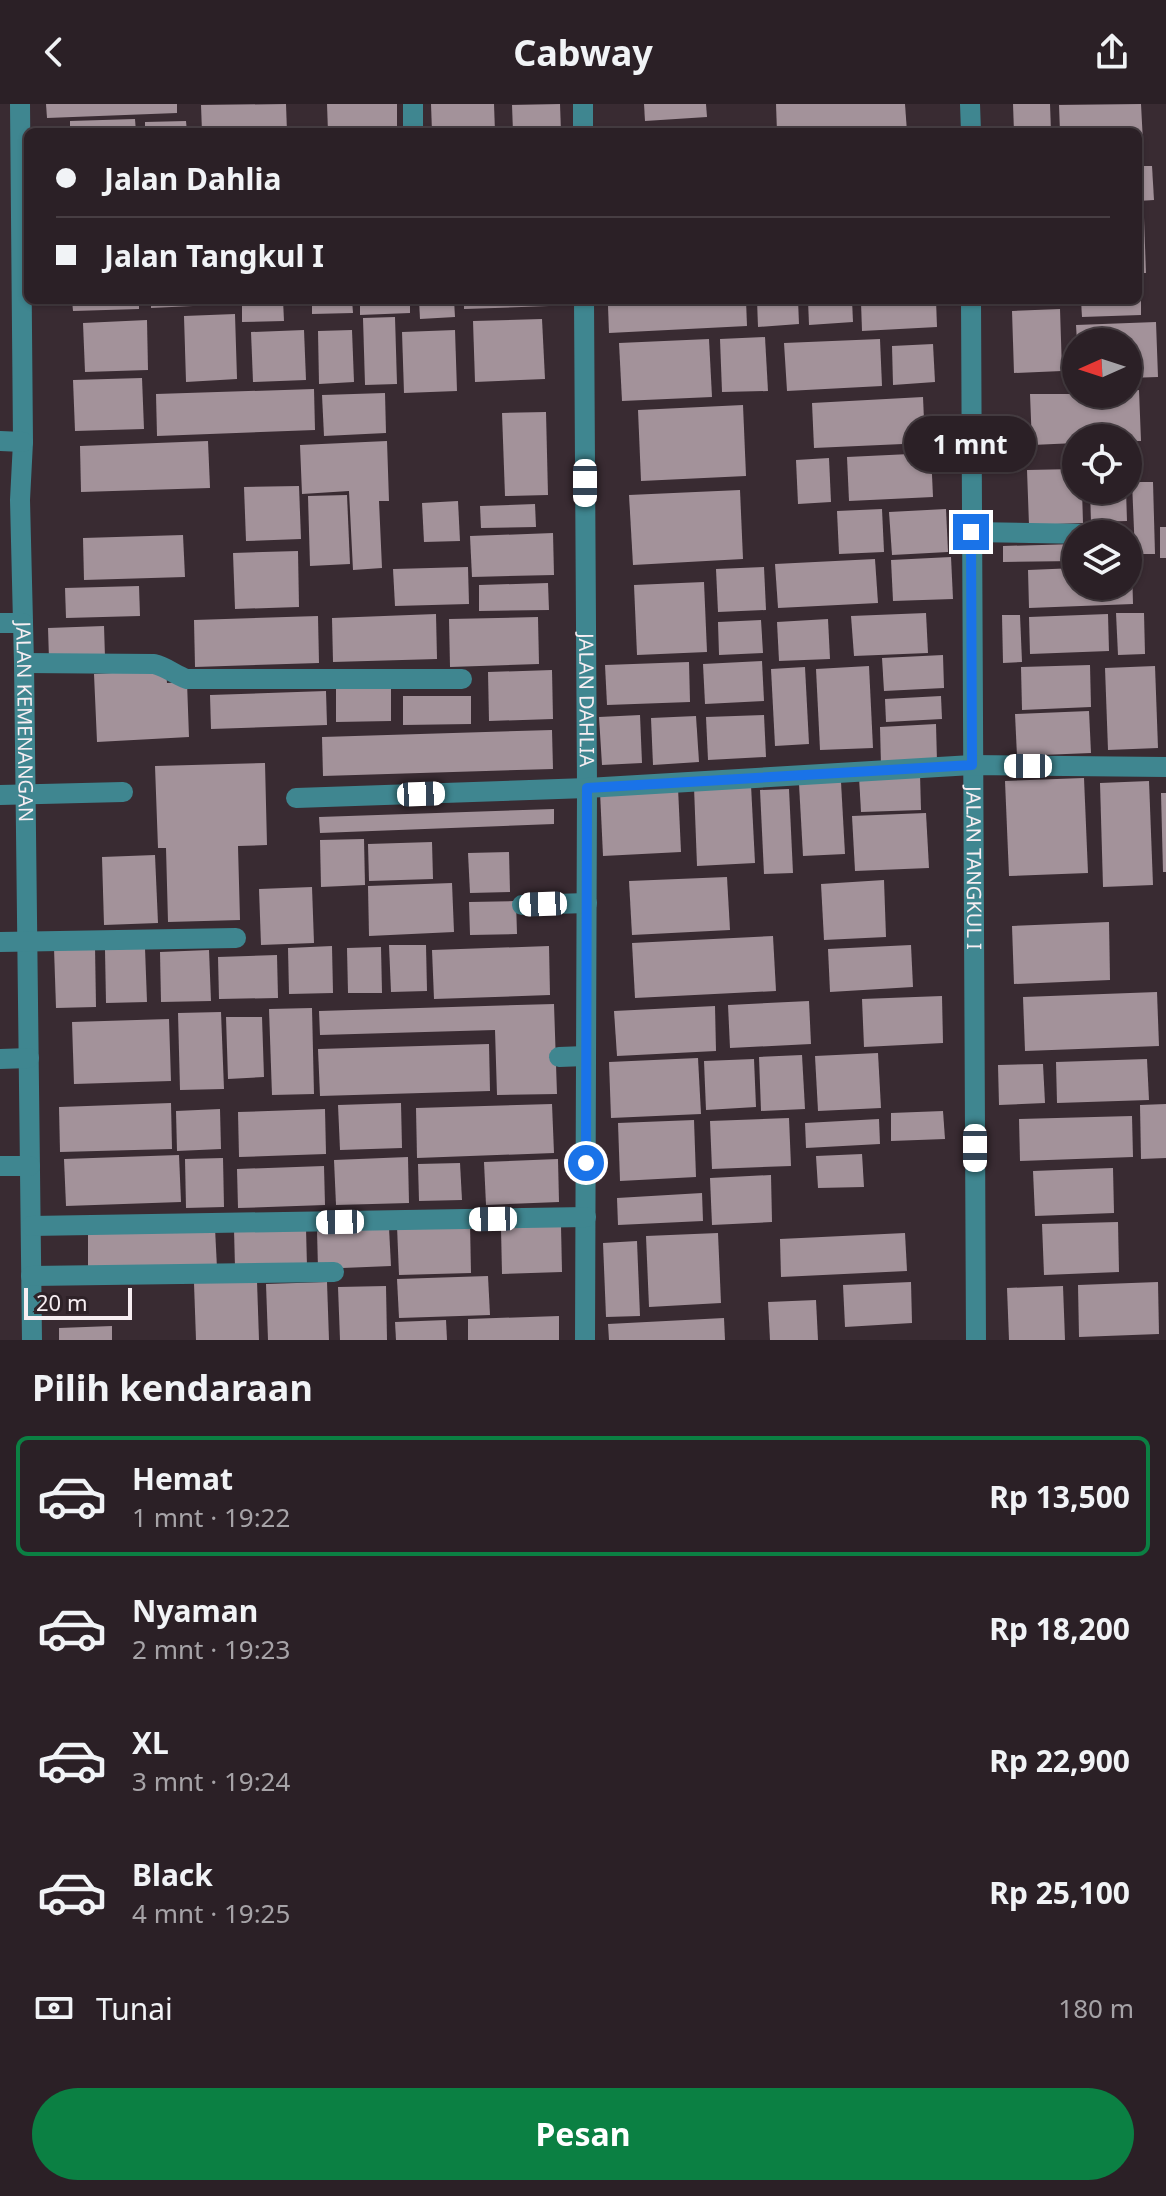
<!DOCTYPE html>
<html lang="id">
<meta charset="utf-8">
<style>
:root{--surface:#2b2026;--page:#372d32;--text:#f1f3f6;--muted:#a6a3a7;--line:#473e43;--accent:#0b8043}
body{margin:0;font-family:"Noto Sans",sans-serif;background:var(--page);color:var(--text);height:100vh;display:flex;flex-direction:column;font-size:30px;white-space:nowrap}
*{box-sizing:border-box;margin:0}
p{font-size:26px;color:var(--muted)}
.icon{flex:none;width:44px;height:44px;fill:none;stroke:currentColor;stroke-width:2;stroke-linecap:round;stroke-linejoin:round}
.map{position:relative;height:1236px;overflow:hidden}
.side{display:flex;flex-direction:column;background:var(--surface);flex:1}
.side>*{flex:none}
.top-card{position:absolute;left:24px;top:24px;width:1118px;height:176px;border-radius:12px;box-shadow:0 2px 6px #0004,0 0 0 2px var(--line);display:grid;align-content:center;height:176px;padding:0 32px;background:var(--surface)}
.needle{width:52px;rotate:267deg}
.fabs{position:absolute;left:1062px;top:224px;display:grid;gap:16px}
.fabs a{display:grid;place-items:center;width:80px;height:80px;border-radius:50%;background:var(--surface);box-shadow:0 2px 6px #0004,0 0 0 2px var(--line);font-size:40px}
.scale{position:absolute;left:24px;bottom:20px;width:108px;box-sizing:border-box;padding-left:8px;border:4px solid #f7eef2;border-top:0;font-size:22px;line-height:28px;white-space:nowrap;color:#f7eef2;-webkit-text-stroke:6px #2e2228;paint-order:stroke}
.end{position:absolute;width:36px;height:36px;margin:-18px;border:10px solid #1a73e8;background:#fff;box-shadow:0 0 0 4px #fff}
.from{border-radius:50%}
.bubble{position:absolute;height:56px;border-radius:28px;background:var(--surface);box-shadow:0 2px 6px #0004,0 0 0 2px var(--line);font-size:26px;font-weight:700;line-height:56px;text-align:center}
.car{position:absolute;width:24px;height:48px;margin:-24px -12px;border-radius:10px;box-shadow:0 0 6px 2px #0007;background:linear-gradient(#fff 24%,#345 0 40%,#fff 0 76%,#345 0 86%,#fff 0)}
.top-card b{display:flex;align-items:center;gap:28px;height:76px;font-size:30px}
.top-card b+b{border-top:2px solid var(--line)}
.top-card i{width:20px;height:20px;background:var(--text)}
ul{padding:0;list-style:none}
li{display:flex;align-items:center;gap:24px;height:120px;margin:0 16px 12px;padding:0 16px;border:4px solid transparent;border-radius:12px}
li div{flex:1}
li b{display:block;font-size:30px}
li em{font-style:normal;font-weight:700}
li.active{border-color:var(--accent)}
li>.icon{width:72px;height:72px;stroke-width:1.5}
h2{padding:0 32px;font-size:36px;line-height:96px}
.pay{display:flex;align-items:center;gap:20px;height:88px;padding:0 32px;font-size:30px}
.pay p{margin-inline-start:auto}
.button{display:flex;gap:16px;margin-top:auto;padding:16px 32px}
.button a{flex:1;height:92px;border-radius:48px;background:var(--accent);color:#fff;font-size:32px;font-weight:700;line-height:92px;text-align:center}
header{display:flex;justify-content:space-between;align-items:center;height:104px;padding:0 32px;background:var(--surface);font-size:36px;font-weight:700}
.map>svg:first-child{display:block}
</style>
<header><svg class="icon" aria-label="back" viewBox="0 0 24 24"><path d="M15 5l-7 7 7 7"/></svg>Cabway<svg class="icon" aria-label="share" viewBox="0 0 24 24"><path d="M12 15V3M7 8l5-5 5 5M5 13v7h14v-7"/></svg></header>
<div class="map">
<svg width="1166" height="1236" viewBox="0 0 1166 1236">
<rect width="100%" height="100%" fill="#392b32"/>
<!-- building -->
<g fill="#a3929a">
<polygon points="46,0 177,0 177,9 47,14"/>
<polygon points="286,0 287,28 202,28 201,1"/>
<polygon points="327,0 397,0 397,28 328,28"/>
<polygon points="431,0 494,0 495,28 432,28"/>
<polygon points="560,0 561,28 513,28 512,1"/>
<polygon points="644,0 706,0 707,13 645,17"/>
<polygon points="776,0 905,0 907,28 777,28"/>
<polygon points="1013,0 1050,0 1051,28 1014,28"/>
<polygon points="1141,0 1143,38 1138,38 1138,28 1060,28 1059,1"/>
<polygon points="135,15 136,28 70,28 70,17"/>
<polygon points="186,17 187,28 145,28 145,18"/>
<polygon points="1138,62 1152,62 1154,96 1138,97"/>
<polygon points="1138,114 1144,114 1146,169 1138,169"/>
<polygon points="72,196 139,196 139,205 73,207"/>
<polygon points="151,196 193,196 193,202 151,204"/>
<polygon points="242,196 283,196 284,217 242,218"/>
<polygon points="312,196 352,196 353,209 312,210"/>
<polygon points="360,196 410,196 410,209 360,211"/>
<polygon points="419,196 454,196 455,213 420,215"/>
<polygon points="464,196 549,196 549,202 464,205"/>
<polygon points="746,196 747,222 609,229 608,202"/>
<polygon points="757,196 798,196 799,220 758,223"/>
<polygon points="808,196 852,196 853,218 809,221"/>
<polygon points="936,196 937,223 862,227 861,198"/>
<polygon points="1081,196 1141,196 1141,211 1082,213"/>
<polygon points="1060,205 1062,267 1014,269 1012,207"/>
<polygon points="235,210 237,275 186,278 184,212"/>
<polygon points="395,213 397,280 365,281 363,214"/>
<polygon points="542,215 545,275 475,278 473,217"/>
<polygon points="147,216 148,266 85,268 83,219"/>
<polygon points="1156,218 1158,273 1128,274 1128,238 1077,238 1076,221"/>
<polygon points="304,226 306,276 253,278 251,228"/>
<polygon points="352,226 354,278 319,280 318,227"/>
<polygon points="455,226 457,287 404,289 402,228"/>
<polygon points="765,233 768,287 722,288 720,235"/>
<polygon points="709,235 712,293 622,297 619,239"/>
<polygon points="880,235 882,282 787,287 784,239"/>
<polygon points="933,240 935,278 893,281 892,242"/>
<polygon points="142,274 144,325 75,327 73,276"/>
<polygon points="314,285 315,326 157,332 156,290"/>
<polygon points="1139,286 1141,337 1128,337 1128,334 1076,334 1076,339 1032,341 1030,290 1128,290 1128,287"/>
<polygon points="385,289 386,329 324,332 322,291"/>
<polygon points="923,293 925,339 814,344 812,299"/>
<polygon points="743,301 746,372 641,377 638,306"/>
<polygon points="546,308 548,391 505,392 502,309"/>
<polygon points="208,337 210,384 81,388 80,342"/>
<polygon points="387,337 389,397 379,397 382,464 353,466 349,387 302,390 300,341"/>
<polygon points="931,349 933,393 849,397 847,353"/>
<polygon points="829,354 831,398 798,400 796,356"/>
<polygon points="1076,365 1076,386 1082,386 1083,419 1029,421 1027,366"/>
<polygon points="1132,378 1153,378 1155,450 1135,450"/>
<polygon points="299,382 301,435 246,437 244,383"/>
<polygon points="740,386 743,455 633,461 629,391"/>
<polygon points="1090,386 1126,386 1127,417 1091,418"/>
<polygon points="347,391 350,460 310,462 308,392"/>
<polygon points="458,397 460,437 424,438 422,399"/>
<polygon points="535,400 536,423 481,424 480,402"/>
<polygon points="882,405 884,448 839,450 837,407"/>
<polygon points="946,405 948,448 892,451 889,408"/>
<rect x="1160" y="423" width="6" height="31"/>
<polygon points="553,429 554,471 472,473 470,432"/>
<polygon points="183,431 185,473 84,476 83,434"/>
<polygon points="1076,440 1076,457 1003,458 1003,442"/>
<polygon points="298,447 299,503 235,505 233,449"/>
<polygon points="951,453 953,495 893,497 891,456"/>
<polygon points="875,455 878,499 778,504 775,460"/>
<polygon points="468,463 469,500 395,502 393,465"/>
<polygon points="764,463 766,506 718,508 716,465"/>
<polygon points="1128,463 1132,463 1133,500 1029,504 1028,466 1076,464 1076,482 1128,482"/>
<polygon points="704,478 707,548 637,551 634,481"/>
<polygon points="548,479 549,506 479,507 479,481"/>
<polygon points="139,482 140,512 66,514 65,484"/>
<polygon points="926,509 928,549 854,552 851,512"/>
<polygon points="1116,509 1144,509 1145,550 1118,551"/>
<polygon points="436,510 437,555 333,558 332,514"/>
<polygon points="1108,510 1109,547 1030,550 1029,513"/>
<polygon points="1002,511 1020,511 1022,558 1003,559"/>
<polygon points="318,512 319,559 195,563 194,516"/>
<polygon points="538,513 539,560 450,563 449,515"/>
<polygon points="828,515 830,555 779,557 777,518"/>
<polygon points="761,516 763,549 719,551 718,518"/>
<polygon points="104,522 105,554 49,556 48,524"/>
<polygon points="943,551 944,584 884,587 882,554"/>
<polygon points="762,557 764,597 705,600 703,560"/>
<polygon points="689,558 690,598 607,601 605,561"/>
<polygon points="1090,561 1091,603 1022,606 1021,563"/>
<polygon points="869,562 873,644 820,646 816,565"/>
<polygon points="1155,562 1158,644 1108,646 1105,564"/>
<polygon points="805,563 809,640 775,642 771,565"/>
<polygon points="166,566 167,579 187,578 189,633 97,638 94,570"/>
<polygon points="552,566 553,615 489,617 488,568"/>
<polygon points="391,583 391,617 336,618 336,584"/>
<polygon points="326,587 327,621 211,625 210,591"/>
<polygon points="403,592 471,592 471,620 403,621"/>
<polygon points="941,592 942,615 886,618 885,595"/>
<polygon points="1089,607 1091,649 1017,652 1015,610"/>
<polygon points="640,611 642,659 602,661 599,613"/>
<polygon points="764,611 766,653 708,656 706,613"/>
<polygon points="696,612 699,658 653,661 651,614"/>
<polygon points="936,620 937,658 881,661 880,623"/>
<polygon points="552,626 553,665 323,672 322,633"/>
<polygon points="265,659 267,741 238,742 240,816 168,818 166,744 158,744 155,662"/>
<polygon points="920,670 921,706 861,708 859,673"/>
<polygon points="1084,674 1088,769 1009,772 1005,677"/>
<polygon points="1149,677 1153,781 1103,783 1100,679"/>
<polygon points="841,678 845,750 803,752 799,680"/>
<polygon points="751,681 755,759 697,762 694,683"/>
<polygon points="678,684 681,748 603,752 600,688"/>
<polygon points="789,685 793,769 764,770 760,686"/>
<polygon points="1161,689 1166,689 1166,768 1163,768"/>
<polygon points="554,705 554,720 320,729 319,713"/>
<polygon points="926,709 929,764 855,767 852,712"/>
<polygon points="364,735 365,781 321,783 320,736"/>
<polygon points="432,738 433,775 369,777 368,740"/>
<polygon points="509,748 510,788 470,789 468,749"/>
<polygon points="155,751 158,819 104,821 102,753"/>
<polygon points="727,773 730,826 632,831 629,777"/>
<polygon points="884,776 886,833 824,836 821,780"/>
<polygon points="452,779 454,828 369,832 368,782"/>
<polygon points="312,783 314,839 261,841 259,785"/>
<polygon points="516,797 517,830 470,831 469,798"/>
<polygon points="1109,818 1110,876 1014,880 1012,822"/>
<polygon points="773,832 776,887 635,894 632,839"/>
<polygon points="389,841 426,841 427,887 391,888"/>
<polygon points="911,841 913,883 830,888 828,845"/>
<polygon points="95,842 96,903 56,904 54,844"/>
<polygon points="332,842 333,889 289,890 288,844"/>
<polygon points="549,842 550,891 434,895 432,846"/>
<polygon points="381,843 382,889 348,889 347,844"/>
<polygon points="145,844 147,898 106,899 105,846"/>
<polygon points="209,846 211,897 161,898 160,848"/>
<polygon points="277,851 278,894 219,895 218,853"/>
<polygon points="1157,888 1159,942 1025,947 1023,893"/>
<polygon points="942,892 943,939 864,943 862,895"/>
<polygon points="809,897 811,940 730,944 728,901"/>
<polygon points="554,900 557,990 497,991 495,926 320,931 319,907"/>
<polygon points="715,902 716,947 617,952 614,907"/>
<polygon points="312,904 314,990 272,991 269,905"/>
<polygon points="221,908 224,985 180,986 178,909"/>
<polygon points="226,913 262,913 264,973 228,975"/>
<polygon points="169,915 171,977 74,980 72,918"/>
<polygon points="489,940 490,987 320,992 318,945"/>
<polygon points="878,949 881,1004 818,1007 815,952"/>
<polygon points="802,951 805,1005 761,1007 759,953"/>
<polygon points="698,954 701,1010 611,1014 609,958"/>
<polygon points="754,955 756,1003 706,1006 704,957"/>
<polygon points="1147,955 1149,996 1057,999 1056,958"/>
<polygon points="1043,960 1045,999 999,1001 998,961"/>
<polygon points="171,999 172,1045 60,1048 59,1003"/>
<polygon points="401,999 402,1044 340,1046 338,1001"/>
<polygon points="552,1000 554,1049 417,1054 416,1004"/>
<polygon points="1166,1000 1166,1054 1141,1055 1140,1001"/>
<polygon points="220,1005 221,1045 177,1047 176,1007"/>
<polygon points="325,1005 326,1050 239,1053 238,1008"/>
<polygon points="943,1007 945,1035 891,1037 891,1009"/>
<polygon points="1132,1012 1133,1053 1020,1057 1019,1015"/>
<polygon points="789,1014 791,1062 712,1065 710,1017"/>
<polygon points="879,1015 880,1040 806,1044 805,1019"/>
<polygon points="694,1016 696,1073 620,1077 618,1019"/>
<polygon points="862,1050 864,1083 818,1084 816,1052"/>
<polygon points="179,1051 181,1098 66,1102 64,1055"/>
<polygon points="408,1053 409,1099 336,1101 334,1056"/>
<polygon points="223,1054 224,1103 186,1104 185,1055"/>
<polygon points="558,1055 559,1098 486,1101 484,1058"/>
<polygon points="460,1059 462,1096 419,1097 418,1060"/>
<polygon points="324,1062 325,1101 238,1104 237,1065"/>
<polygon points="1113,1064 1114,1109 1035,1112 1033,1067"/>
<polygon points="771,1071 772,1118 712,1121 710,1074"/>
<polygon points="702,1089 703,1117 618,1121 617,1094"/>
<polygon points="1118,1118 1119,1168 1044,1171 1042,1120"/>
<polygon points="470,1119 471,1169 399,1171 397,1122"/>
<polygon points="561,1122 562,1168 502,1170 501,1124"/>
<polygon points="215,1124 217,1164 88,1169 88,1129"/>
<polygon points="306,1124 307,1163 235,1164 234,1125"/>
<polygon points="389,1124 391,1162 318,1165 317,1126"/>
<polygon points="718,1129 721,1199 649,1203 646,1132"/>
<polygon points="905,1129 907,1167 781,1173 780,1135"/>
<polygon points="637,1137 640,1212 606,1213 603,1139"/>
<polygon points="488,1172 490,1211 399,1214 397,1175"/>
<polygon points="257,1177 259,1236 196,1236 194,1179"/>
<polygon points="327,1178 329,1236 268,1236 266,1180"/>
<polygon points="911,1178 912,1219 845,1223 843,1181"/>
<polygon points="1158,1178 1159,1230 1079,1233 1078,1181"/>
<polygon points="386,1182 387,1236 340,1236 338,1183"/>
<polygon points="1063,1182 1065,1236 1009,1236 1007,1184"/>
<polygon points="816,1196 818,1236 770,1236 768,1198"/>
<polygon points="559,1212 559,1236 468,1236 468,1215"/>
<polygon points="724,1214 725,1236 609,1236 608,1220"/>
<polygon points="446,1216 447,1236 396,1236 395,1218"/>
<polygon points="112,1222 112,1236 59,1236 59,1224"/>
</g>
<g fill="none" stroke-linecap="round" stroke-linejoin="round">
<!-- minor -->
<g stroke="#3f8690" stroke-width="20">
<path id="s1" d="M 20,0 L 23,338 L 20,396 L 24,559 L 32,1236"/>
<polyline points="413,0 413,28"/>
<polyline points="583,0 583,28"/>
<polyline points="970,0 971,28"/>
<path id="s2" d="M 584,196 L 587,684 L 585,1236"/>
<path id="s3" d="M 971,196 L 976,1236"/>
<polyline points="0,337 23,338"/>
<polyline points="971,428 1088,430"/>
<polyline points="0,519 23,519"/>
<path d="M 24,559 L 154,560 C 167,563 175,571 187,575 L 462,575"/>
<polyline points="0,691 123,688"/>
<polyline points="296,694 587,684 972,661 1166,663"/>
<polyline points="522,801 587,799"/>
<polyline points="0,838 236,834"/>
<polyline points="559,953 586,952"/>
<polyline points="0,955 29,954"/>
<polyline points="0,1062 30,1062"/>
<polyline points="31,1122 586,1113"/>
<polyline points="31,1172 334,1168"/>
</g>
</g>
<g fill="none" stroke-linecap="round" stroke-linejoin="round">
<!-- route -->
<polyline stroke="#1a73e8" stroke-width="10" points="586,1059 587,684 972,661 971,428"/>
</g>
<g text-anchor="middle" stroke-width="8" stroke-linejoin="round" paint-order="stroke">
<!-- street labels -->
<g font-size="20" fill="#f7eef2" stroke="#2e2228">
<text dy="7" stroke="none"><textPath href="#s2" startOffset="400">JALAN DAHLIA</textPath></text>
<text dy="7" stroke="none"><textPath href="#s1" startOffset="618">JALAN KEMENANGAN</textPath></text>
<text dy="7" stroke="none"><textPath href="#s3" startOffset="568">JALAN TANGKUL I</textPath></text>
</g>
</g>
</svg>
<div class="fabs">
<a><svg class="needle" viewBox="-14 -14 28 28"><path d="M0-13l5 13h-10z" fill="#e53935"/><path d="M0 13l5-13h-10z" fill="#a6a3a7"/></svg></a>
<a><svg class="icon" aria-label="locate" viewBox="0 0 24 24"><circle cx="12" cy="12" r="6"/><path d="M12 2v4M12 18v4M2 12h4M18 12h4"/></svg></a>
<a><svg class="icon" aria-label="layers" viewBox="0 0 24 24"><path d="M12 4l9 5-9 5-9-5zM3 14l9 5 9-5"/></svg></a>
</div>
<div class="scale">20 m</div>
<i class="end from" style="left:586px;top:1059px"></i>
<i class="end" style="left:971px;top:428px"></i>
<div class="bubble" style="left:904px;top:312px;width:132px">1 mnt</div>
<i class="car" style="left:585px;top:379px;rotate:180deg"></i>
<i class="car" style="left:1028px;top:662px;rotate:270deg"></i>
<i class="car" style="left:421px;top:690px;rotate:88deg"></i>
<i class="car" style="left:543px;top:800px;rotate:268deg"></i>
<i class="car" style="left:975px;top:1044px;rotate:180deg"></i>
<i class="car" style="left:493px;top:1115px;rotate:269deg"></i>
<i class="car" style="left:340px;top:1118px;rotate:269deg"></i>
<div class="top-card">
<b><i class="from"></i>Jalan Dahlia</b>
<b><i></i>Jalan Tangkul I</b>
</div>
</div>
<section class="side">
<h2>Pilih kendaraan</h2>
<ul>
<li class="active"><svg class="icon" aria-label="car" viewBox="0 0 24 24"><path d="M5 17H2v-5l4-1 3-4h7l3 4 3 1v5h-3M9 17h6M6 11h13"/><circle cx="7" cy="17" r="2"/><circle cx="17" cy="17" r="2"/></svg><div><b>Hemat</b><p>1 mnt · 19:22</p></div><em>Rp 13,500</em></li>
<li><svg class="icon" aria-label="car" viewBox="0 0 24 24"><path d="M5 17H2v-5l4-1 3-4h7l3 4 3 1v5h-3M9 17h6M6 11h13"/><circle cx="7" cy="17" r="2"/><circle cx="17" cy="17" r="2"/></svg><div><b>Nyaman</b><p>2 mnt · 19:23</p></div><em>Rp 18,200</em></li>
<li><svg class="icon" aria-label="car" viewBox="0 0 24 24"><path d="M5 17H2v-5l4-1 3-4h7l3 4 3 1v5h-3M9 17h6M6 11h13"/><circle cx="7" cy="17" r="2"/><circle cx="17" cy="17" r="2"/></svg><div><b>XL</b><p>3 mnt · 19:24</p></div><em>Rp 22,900</em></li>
<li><svg class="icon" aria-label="car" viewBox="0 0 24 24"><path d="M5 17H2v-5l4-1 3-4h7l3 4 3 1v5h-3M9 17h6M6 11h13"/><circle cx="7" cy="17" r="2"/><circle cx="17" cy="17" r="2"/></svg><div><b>Black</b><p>4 mnt · 19:25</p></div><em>Rp 25,100</em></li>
</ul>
<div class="pay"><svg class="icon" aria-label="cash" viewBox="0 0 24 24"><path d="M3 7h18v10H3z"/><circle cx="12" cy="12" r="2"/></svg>Tunai<p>180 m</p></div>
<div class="button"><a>Pesan</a></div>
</section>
